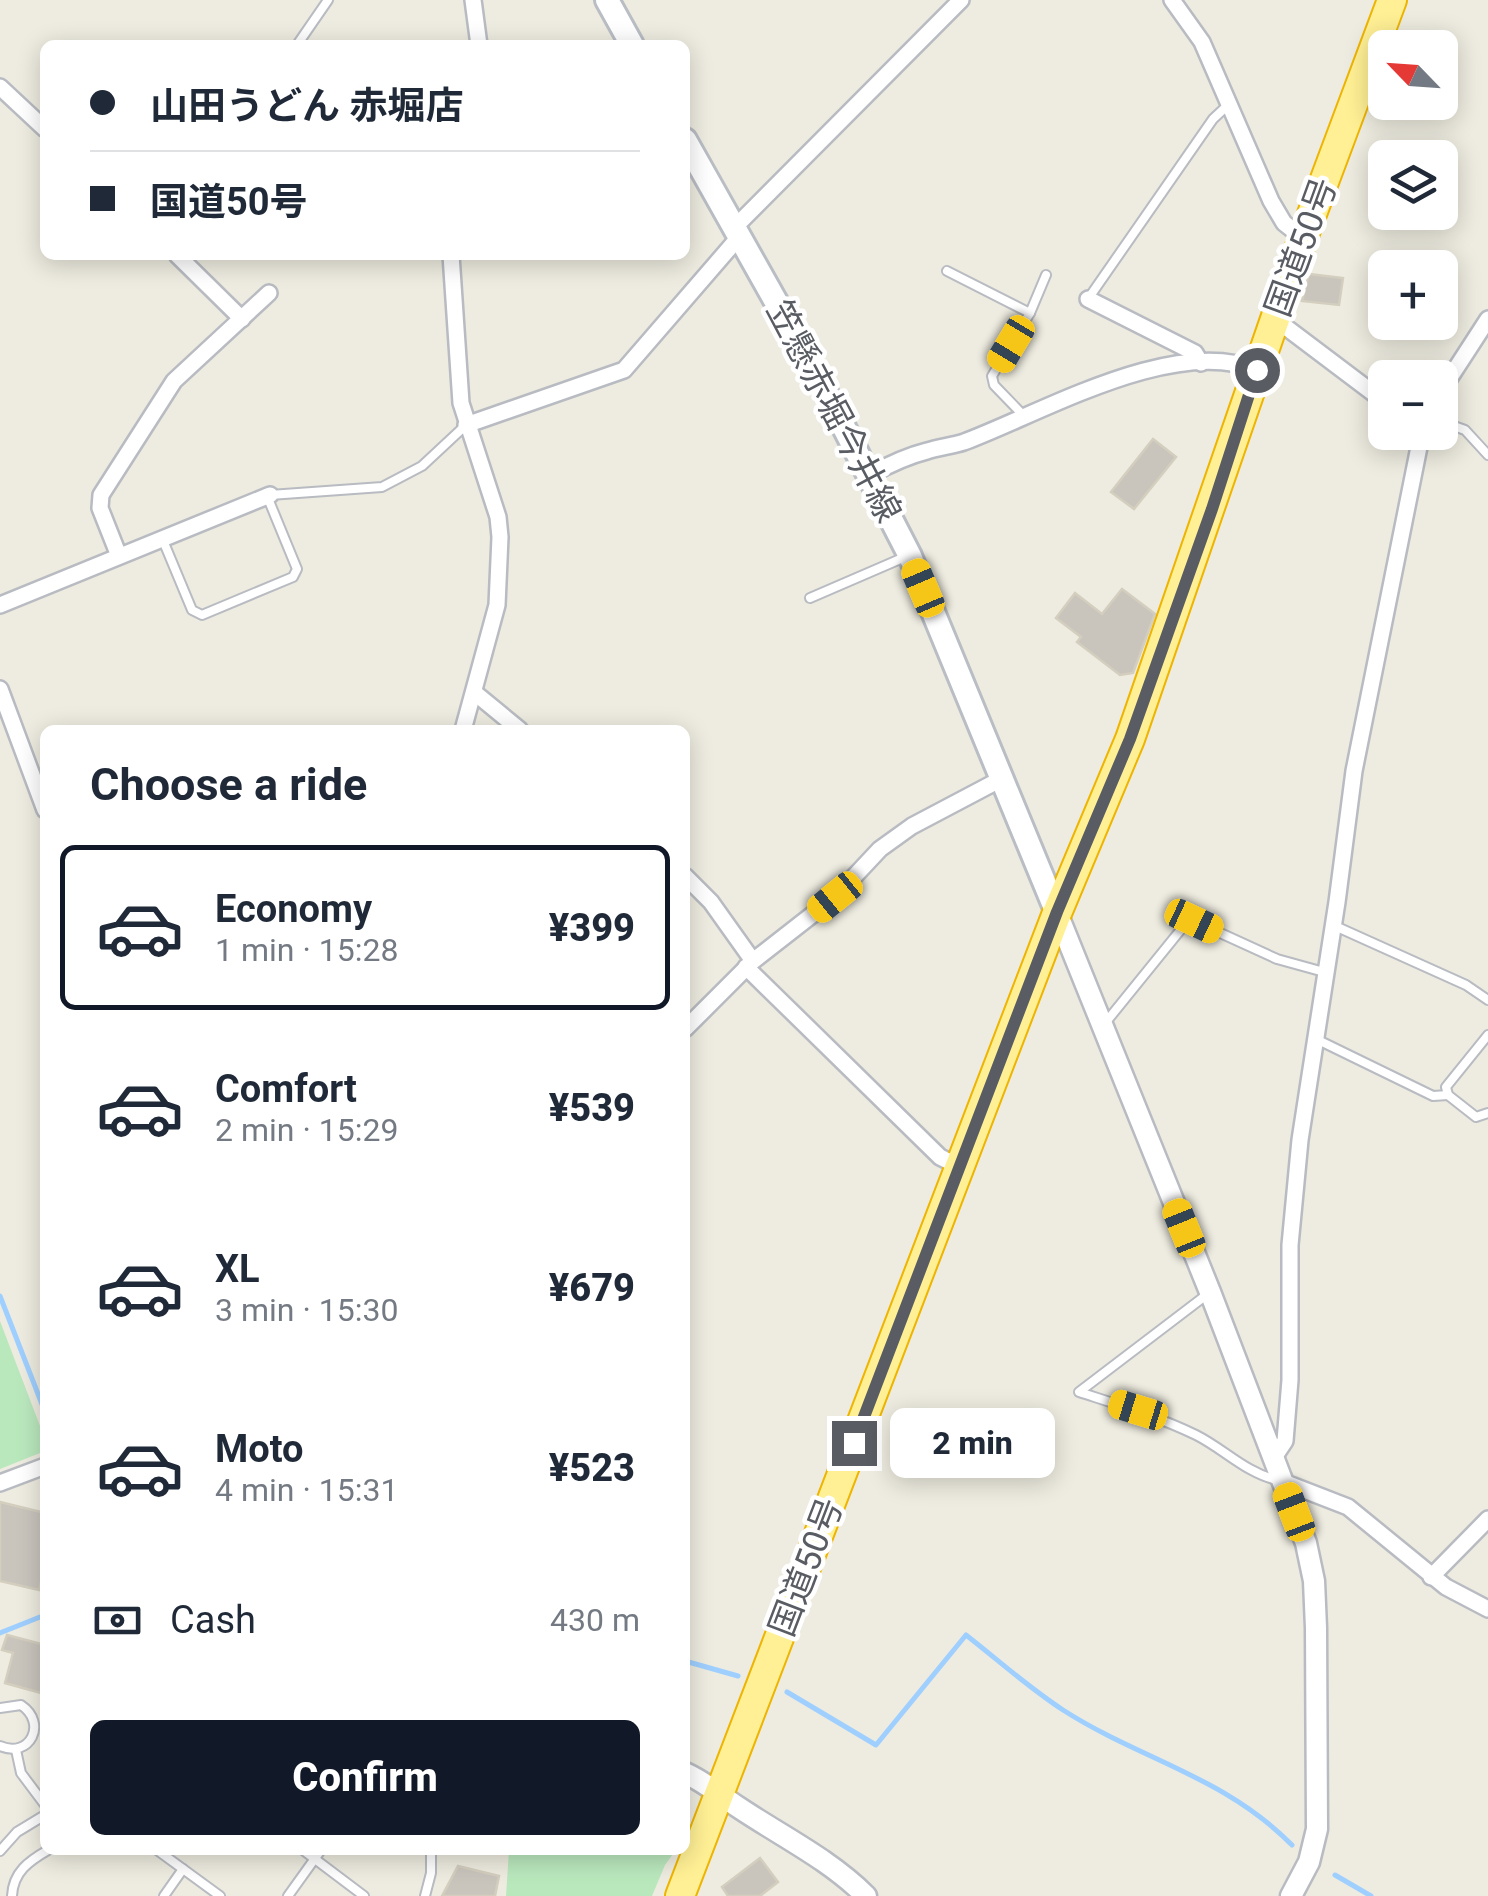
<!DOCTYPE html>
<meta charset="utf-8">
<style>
:root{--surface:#fff;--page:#f6f6f7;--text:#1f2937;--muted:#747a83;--line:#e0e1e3;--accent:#111827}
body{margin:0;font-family:Roboto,"Noto Sans JP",sans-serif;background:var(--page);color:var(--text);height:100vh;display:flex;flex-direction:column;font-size:38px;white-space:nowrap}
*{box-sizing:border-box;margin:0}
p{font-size:32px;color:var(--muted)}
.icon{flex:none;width:55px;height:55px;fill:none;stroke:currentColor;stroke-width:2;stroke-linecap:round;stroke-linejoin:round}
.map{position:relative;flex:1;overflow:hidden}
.details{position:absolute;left:40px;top:725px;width:650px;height:1130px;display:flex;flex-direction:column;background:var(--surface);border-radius:15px;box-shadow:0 5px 25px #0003}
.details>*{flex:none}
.banner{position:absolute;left:40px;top:40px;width:650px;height:220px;border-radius:15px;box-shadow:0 5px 25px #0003;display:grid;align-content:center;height:220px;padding:0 50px;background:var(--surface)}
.needle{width:65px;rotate:295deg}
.tools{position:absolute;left:1368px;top:30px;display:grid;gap:20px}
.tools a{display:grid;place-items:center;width:90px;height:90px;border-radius:15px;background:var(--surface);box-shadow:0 5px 25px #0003;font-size:50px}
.end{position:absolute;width:45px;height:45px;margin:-22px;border:12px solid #595d63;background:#fff;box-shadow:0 0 0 5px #fff}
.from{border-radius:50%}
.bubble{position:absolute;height:70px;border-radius:15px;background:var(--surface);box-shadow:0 5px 25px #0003;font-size:32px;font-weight:800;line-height:70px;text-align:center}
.car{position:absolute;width:30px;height:60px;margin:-30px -15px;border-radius:12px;box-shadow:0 0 8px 2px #0007;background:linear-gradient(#f5c518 24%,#345 0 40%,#f5c518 0 76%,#345 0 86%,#f5c518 0)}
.banner b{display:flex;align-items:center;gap:35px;height:95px;font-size:38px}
.banner b+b{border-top:2px solid var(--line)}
.banner i{width:25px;height:25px;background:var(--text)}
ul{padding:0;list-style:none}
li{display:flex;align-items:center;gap:30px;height:165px;margin:0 20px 15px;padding:0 30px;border:5px solid transparent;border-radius:15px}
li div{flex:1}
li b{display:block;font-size:38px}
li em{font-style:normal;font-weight:800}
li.selected{border-color:var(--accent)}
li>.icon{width:90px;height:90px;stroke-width:1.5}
h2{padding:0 50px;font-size:45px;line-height:120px}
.pay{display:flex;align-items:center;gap:25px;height:110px;padding:0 50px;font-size:38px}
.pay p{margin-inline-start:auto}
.action{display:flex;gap:20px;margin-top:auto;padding:20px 50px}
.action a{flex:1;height:115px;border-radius:15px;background:var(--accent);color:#fff;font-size:40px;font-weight:800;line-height:115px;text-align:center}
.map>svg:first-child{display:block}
</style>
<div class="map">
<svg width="1488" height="1896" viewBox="0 0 1488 1896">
<rect width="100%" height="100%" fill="#eeece0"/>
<!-- green -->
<g fill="#bae8bd">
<polygon points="0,1321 45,1439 45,1451 0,1469"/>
<polygon points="509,1850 676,1850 665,1865 652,1896 506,1896"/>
</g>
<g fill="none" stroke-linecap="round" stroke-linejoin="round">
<!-- stream -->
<g stroke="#9fcfff" stroke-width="5">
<polyline points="0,1296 45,1412"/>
<polyline points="0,1633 45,1615"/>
<polyline points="685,1661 738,1676"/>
<path d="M 787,1692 L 876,1745 L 966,1635 C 998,1660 1029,1688 1063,1710 C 1141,1760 1224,1776 1292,1845"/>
<polyline points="1335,1875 1371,1896"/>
</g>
</g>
<!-- building -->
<g fill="#c9c5bd" stroke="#d3cebe" stroke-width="2.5">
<polygon points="1309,274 1343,278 1339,305 1302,301"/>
<polygon points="1153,439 1176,457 1134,509 1111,492"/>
<polygon points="1122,589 1155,614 1133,673 1120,675 1077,642 1081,637 1056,618 1075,593 1102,614"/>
<polygon points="0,1502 45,1513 45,1567 39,1590 0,1581"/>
<polygon points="7,1635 45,1645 45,1694 5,1683 13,1653 2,1650"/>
<polygon points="760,1858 778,1882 760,1896 728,1896 722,1887"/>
<polygon points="458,1866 499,1876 495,1896 442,1896"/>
</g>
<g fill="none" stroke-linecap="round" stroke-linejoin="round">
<defs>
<g id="service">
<polyline points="297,45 328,0"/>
<polyline points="947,271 1030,313"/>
<polyline points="1088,299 1213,119 1228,105"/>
<polyline points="1023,415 994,385 992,376 1030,313 1046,275"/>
<polyline points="1440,421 1465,430 1488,455"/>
<polyline points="270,495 382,487 422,466 466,425"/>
<polyline points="162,538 192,610 202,615 293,577 297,569 267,496"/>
<polyline points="810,598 905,557"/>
<polyline points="1335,926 1466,985 1488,1000"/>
<polyline points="1106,1022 1187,922 1194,921 1277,959 1324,972"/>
<polyline points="1488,1035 1446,1087 1448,1095 1476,1117 1488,1113"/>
<polyline points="1316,1039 1433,1096 1448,1095"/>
<path d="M 1209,1293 L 1079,1392 C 1119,1405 1159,1417 1196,1435 C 1224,1449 1246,1473 1277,1480"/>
<path d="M 0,1708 L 21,1705 C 48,1723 30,1759 0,1746"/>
<polyline points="16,1750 21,1773 45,1805"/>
<polyline points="157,1850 220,1896"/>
<polyline points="303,1850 364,1896"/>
<polyline points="0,1851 17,1832 45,1815"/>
<path d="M 12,1896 C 13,1872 29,1861 48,1850"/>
<polyline points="164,1896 183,1869"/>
<polyline points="288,1896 321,1850"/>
<polyline points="425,1896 431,1873 431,1850"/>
</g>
<g id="minor">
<polyline points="473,0 479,45"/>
<polyline points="1172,0 1202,42 1271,201 1284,223 1303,238"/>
<polyline points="0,87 45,129"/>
<polyline points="734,228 961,0"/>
<polyline points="177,255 242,319"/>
<polyline points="451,255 461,403 498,517 500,537 497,605 463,730"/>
<polyline points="1088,299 1195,353 1201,363"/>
<polyline points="1275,319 1385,402"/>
<polyline points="1440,393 1488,319"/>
<polyline points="466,425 624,370 739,237"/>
<path d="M 870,475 C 888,465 907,456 927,451 C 939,447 952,446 964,442 C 1042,413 1174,335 1257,370"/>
<polyline points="119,556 100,508 101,495 174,381 269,293"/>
<polyline points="0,605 270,495"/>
<polyline points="0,689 45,810"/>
<polyline points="475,693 520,730"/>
<polyline points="685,876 711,902 753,961"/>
<polyline points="746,967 940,1157 960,1167"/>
<polyline points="685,1029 753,961 835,897 880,849 912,826 1003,778"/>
<polyline points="1273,1459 1285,1441 1290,1380 1290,1245 1300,1140 1337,902 1354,771 1422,432"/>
<polyline points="1281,1481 1348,1507 1446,1587 1488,1609"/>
<polyline points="0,1483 45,1466"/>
<polyline points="1431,1577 1488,1519"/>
</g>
<g id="tertiary">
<polyline points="1057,913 1210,1292 1306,1543 1314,1581 1316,1628 1317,1829 1309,1862 1291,1896"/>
<path d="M 685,1773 C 705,1782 720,1795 738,1807 C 781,1836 829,1859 866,1896"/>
</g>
<g id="secondary">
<polyline points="607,0 632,45"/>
<polyline points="685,140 816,373 910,556 1057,913"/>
</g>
<polyline id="trunk" points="680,1896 1057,913 1130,739 1303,238 1392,0"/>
</defs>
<!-- service casing -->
<use href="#service" stroke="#b8bbc1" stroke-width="12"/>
<!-- minor casing -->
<use href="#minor" stroke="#b8bbc1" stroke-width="20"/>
<!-- tertiary casing -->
<use href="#tertiary" stroke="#b8bbc1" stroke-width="25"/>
<!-- secondary casing -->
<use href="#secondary" stroke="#b9bdc4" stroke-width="28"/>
<!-- trunk casing -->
<use href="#trunk" stroke="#eeb400" stroke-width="32"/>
<!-- service -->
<use href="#service" stroke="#fff" stroke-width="8"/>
<!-- minor -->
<use href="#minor" stroke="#fff" stroke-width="15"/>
<!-- tertiary -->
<use href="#tertiary" stroke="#fff" stroke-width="20"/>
<!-- secondary -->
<use href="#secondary" stroke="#fff" stroke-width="22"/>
<!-- trunk -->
<use href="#trunk" stroke="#fff095" stroke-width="28"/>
</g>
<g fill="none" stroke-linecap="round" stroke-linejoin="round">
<!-- route -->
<polyline stroke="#595d63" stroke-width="12" points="854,1443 1057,912 1130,739 1212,509 1257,370"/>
</g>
<g text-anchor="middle" stroke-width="9" stroke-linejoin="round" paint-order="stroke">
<!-- street labels -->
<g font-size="35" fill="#595d63" stroke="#fff">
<text transform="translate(1301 247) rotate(-70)" y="12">国道50号</text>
<text transform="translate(834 411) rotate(62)" y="12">笠懸赤堀今井線</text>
<text transform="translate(806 1567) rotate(-69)" y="12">国道50号</text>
</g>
</g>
</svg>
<div class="tools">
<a><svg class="needle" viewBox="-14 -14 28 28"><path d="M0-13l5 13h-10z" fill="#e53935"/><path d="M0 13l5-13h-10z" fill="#747a83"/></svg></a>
<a><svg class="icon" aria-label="layers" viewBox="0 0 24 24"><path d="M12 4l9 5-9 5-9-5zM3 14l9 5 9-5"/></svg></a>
<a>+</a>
<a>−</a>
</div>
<i class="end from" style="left:1257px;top:370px"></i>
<i class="end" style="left:854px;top:1443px"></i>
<div class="bubble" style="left:890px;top:1408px;width:165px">2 min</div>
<i class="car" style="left:1011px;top:344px;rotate:211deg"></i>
<i class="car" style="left:923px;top:588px;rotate:337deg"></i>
<i class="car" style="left:835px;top:897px;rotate:231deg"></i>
<i class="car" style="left:1194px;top:921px;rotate:115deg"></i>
<i class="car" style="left:1184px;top:1228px;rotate:338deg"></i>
<i class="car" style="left:1138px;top:1410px;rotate:287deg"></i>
<i class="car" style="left:1294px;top:1512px;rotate:339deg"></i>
<div class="banner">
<b><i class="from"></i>山田うどん 赤堀店</b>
<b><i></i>国道50号</b>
</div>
<section class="details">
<h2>Choose a ride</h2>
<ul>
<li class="selected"><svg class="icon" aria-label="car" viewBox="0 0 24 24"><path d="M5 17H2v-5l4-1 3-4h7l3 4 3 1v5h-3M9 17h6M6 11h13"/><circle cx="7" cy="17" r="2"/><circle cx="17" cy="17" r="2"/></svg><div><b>Economy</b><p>1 min · 15:28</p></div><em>¥399</em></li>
<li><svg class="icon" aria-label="car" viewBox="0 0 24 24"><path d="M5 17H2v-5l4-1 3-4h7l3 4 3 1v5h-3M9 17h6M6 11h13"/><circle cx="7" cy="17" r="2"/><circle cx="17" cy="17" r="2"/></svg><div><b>Comfort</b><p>2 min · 15:29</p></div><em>¥539</em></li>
<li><svg class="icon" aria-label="car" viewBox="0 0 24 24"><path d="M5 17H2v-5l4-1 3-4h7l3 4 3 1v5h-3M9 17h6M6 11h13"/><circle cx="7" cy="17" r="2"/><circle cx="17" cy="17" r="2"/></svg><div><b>XL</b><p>3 min · 15:30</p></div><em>¥679</em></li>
<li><svg class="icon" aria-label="car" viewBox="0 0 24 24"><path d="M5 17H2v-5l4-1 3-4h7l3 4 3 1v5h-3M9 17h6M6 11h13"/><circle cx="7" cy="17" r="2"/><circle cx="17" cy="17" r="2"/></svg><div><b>Moto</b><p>4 min · 15:31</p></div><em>¥523</em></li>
</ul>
<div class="pay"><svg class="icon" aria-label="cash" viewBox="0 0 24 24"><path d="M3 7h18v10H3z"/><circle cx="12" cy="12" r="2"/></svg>Cash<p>430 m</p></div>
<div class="action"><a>Confirm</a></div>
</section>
</div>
